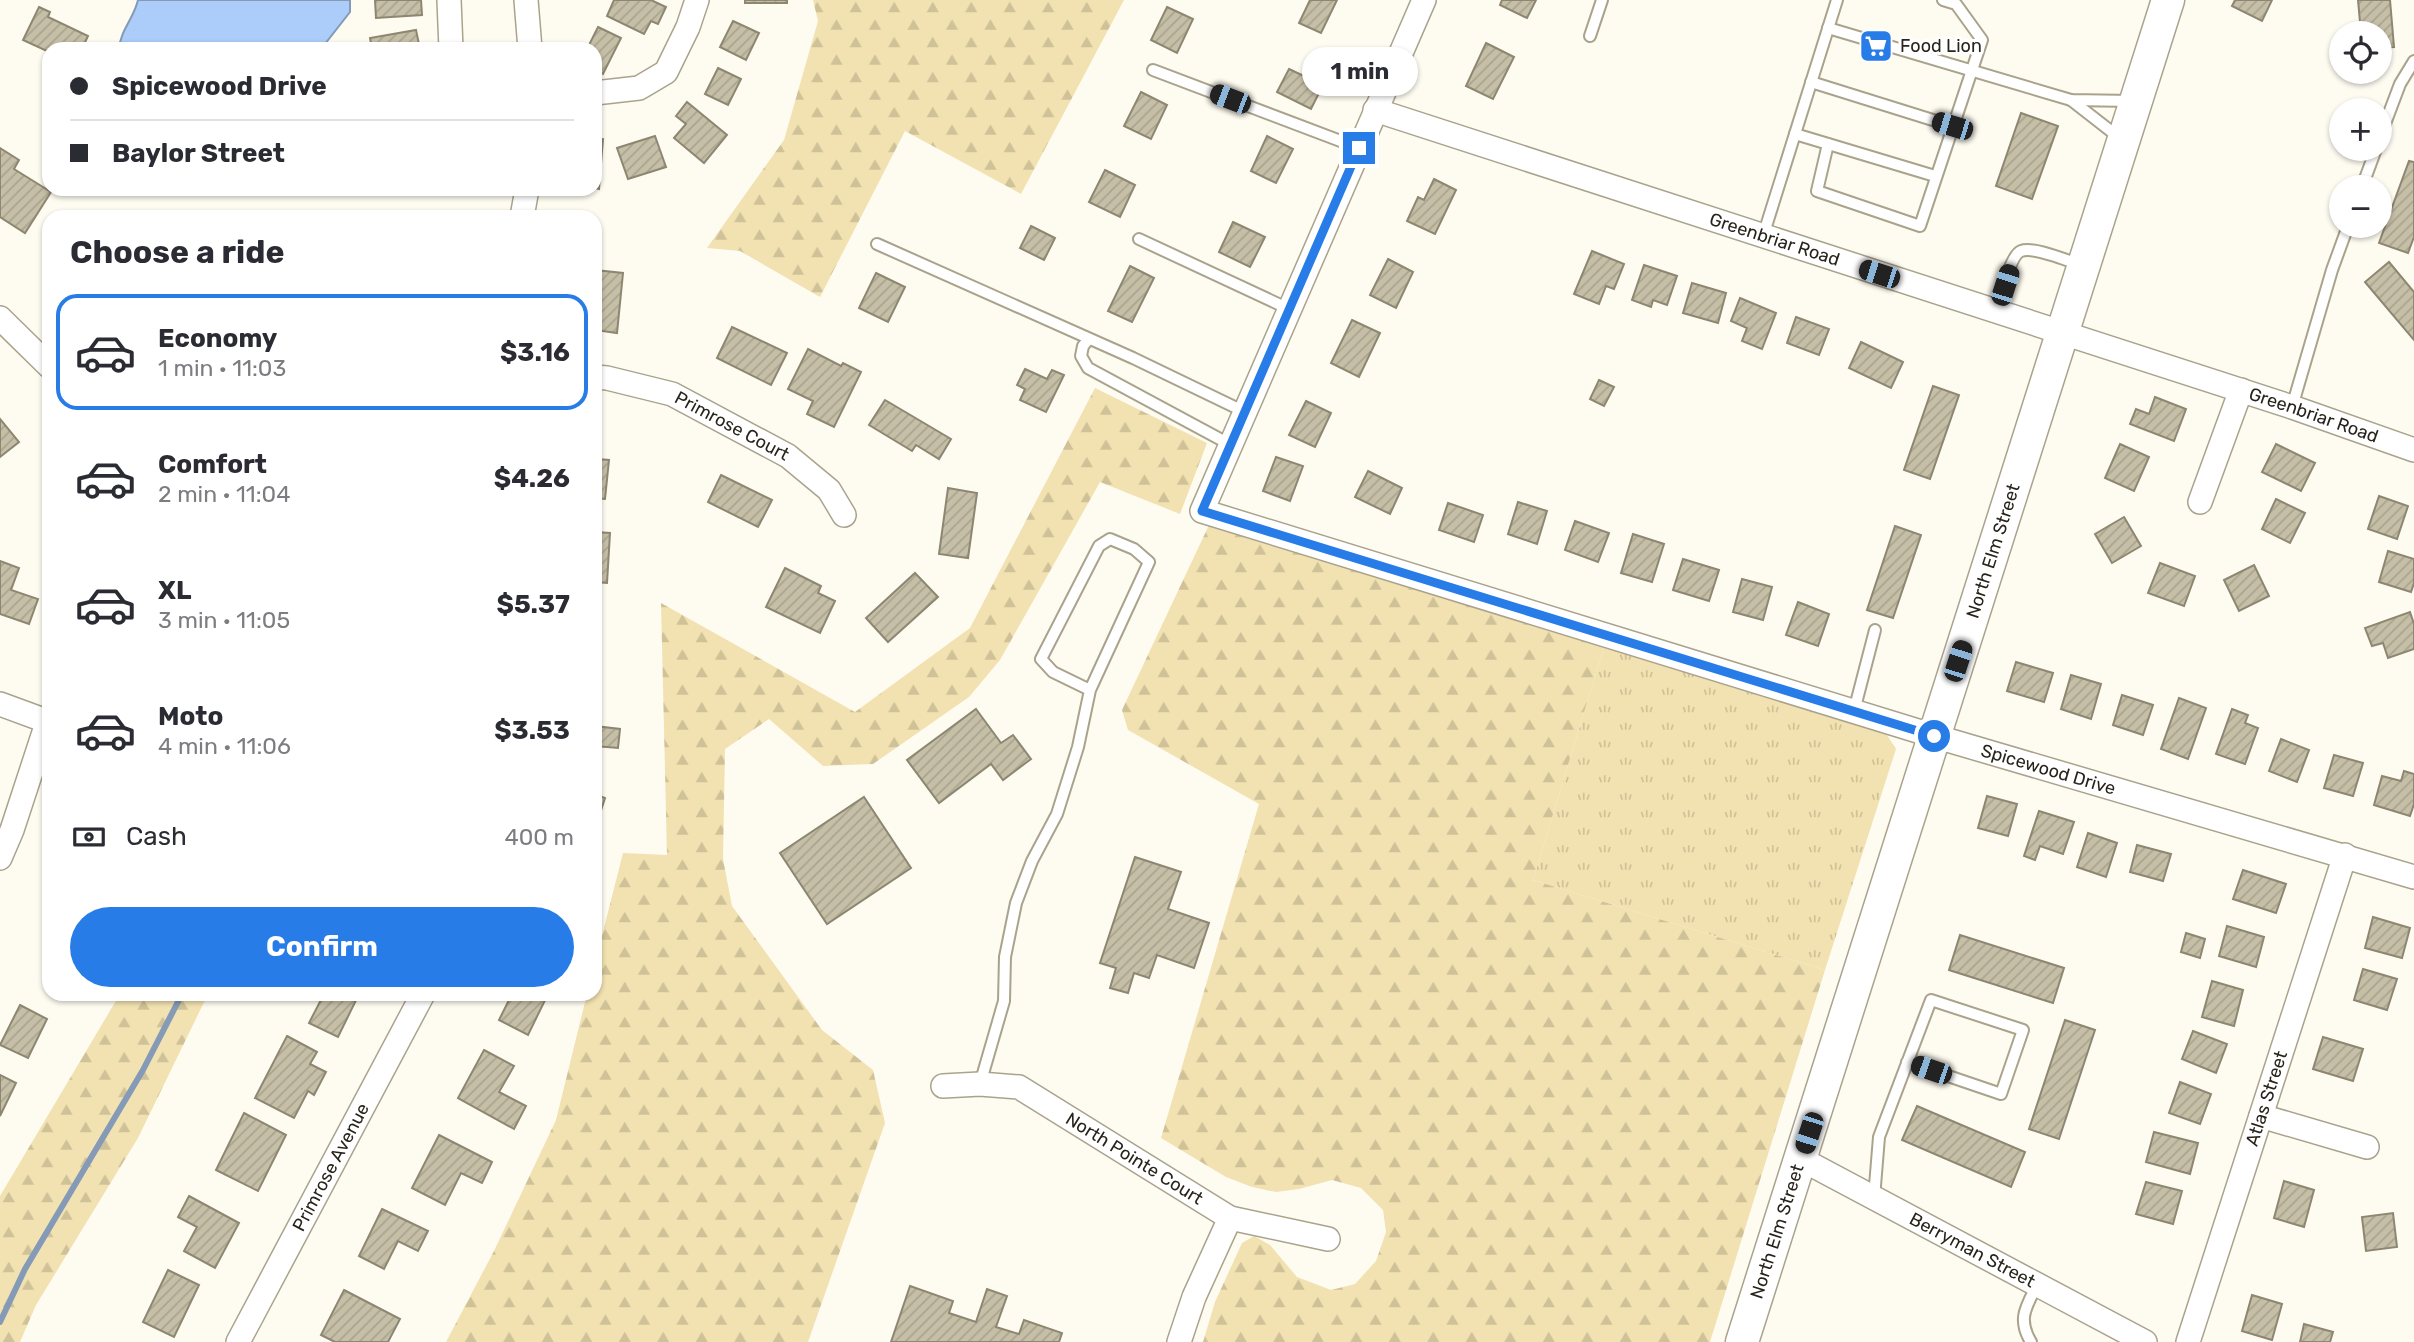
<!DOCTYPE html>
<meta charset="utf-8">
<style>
:root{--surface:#fff;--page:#f2f2f3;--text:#2b2b33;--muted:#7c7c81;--line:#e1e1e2;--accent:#277ce7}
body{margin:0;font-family:Rubik,sans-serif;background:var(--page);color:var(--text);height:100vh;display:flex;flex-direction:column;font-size:26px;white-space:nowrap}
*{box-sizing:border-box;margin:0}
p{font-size:23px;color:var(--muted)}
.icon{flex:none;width:38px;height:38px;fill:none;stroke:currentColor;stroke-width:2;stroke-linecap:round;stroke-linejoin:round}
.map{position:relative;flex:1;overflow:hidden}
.drawer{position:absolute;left:42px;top:210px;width:560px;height:791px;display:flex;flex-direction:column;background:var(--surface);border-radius:21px;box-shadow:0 2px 5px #0004}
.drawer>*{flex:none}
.guide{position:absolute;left:42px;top:42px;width:560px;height:154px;border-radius:21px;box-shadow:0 2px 5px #0004;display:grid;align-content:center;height:154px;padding:0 28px;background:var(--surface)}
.controls{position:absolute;left:2329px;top:21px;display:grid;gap:14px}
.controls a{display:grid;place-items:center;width:63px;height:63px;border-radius:50%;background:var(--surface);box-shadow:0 2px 5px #0004;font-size:35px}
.end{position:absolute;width:32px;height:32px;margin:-16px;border:9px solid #277ce7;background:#fff;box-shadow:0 0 0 4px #fff}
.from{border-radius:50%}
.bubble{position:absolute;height:49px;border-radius:24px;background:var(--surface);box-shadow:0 2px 5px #0004;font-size:23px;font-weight:700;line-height:49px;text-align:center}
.car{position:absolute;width:21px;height:42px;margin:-21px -10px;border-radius:9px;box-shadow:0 0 5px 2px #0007;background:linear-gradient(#222 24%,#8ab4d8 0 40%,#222 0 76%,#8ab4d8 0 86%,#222 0)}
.guide b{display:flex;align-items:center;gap:24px;height:66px;font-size:26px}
.guide b+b{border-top:2px solid var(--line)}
.guide i{width:18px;height:18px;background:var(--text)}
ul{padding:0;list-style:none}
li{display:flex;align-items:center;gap:21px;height:116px;margin:0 14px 10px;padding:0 14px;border:4px solid transparent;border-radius:21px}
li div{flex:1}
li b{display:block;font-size:26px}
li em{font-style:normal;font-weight:700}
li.on{border-color:var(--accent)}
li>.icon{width:63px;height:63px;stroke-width:1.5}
h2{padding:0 28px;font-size:32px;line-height:84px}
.pay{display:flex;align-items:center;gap:18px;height:77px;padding:0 28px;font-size:26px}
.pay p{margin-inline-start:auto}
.cta{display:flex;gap:14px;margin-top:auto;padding:14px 28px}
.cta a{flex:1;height:80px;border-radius:42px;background:var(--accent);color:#fff;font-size:28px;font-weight:700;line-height:80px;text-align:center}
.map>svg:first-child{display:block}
</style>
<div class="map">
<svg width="2414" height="1342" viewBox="0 0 2414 1342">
<defs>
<pattern id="grass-tufts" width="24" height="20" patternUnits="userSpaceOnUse" patternTransform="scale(1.75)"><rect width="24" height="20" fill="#f2e2b1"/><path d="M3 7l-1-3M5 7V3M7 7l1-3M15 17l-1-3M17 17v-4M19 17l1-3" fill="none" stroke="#d0c298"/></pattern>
<pattern id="forest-firs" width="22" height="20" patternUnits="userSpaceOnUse" patternTransform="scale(1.75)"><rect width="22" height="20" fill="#f2e2b1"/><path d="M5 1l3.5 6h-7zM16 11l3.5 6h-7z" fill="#d0c298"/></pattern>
<pattern id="building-hatch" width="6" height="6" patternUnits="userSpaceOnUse" patternTransform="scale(1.75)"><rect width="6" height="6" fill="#c6bfa7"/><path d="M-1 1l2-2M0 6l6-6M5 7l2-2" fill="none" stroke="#aaa48f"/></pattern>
</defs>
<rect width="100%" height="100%" fill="#fefbf1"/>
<!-- grass -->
<polygon fill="url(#grass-tufts)" points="1604,647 1887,735 1896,749 1825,970 1533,880"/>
<!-- forest -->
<g fill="url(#forest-firs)">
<polygon points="813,0 1124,0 1021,194 905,131 820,297 740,251 707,248 784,140 818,21"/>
<polygon points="1095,388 1207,443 1180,514 1100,482 1000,660 969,697 873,764 823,766 769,719 725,749 723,859 732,906 822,1030 873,1070 885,1123 808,1342 446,1342 494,1251 556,1120 587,994 595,994 595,963 623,853 667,855 661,603 855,712 970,628"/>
<polygon points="1209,525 1604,647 1533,880 1825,970 1710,1342 1203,1342 1215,1302 1242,1243 1254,1236 1270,1245 1297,1277 1331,1290 1355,1284 1376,1261 1386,1232 1383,1210 1361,1188 1332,1180 1299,1189 1276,1192 1252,1187 1226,1177 1161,1138 1259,804 1128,730 1122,710"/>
<polygon points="120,994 208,994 138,1138 36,1305 20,1342 0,1342 0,1196"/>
</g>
<!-- water -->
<path fill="#acccf9" stroke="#849ab6" stroke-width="2" d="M 138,0 L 350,0 L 350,12 L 321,49 L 119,49 C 120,31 134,18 138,0 Z"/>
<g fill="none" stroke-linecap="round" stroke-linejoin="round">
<!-- stream -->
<polyline stroke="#849ab6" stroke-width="6" points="0,1322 25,1269 143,1070 182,994"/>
</g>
<!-- building -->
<g fill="url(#building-hatch)" stroke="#8d8670" stroke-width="2">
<polygon points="375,0 421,0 422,15 376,18"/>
<polygon points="614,0 651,0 666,7 658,24 651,21 644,34 607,16"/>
<rect x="745" y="0" width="42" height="3"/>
<polygon points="1310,0 1337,0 1321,33 1299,23"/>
<polygon points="1502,0 1536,0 1527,18 1500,5"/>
<polygon points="2235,0 2272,0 2262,21 2232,6"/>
<polygon points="2358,0 2390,0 2394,47 2380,48 2380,33 2361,33"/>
<polygon points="39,7 50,12 48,17 88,36 82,49 49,49 49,52 23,40"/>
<polygon points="1167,7 1193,19 1177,53 1151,40"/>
<polygon points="733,21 759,33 746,60 720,47"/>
<polygon points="598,27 621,38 603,74 595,70 595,49 587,49"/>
<polygon points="416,30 420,49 372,49 370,38"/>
<polygon points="1486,43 1514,57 1493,99 1466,86"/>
<polygon points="718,68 741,79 728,105 705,94"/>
<polygon points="1289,69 1323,85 1311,109 1277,92"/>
<polygon points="1141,92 1167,105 1151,139 1124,126"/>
<polygon points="687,102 727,135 704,163 674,138 686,124 676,116"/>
<polygon points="2021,113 2058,126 2032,199 1996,186"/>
<polygon points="655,136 666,167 628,179 617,148"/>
<polygon points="1267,136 1293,149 1276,183 1251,171"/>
<polygon points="595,138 603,139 599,189 595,188"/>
<polygon points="0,148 19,160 14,169 51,192 25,233 0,217"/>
<polygon points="2409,161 2414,162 2414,237 2408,253 2379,243"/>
<polygon points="1105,170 1135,185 1120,217 1089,202"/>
<polygon points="1434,179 1456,190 1435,234 1407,221 1418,197 1424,200"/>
<polygon points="1233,222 1265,237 1250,267 1219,252"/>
<polygon points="1031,226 1055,238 1044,260 1020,248"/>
<polygon points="1592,251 1624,264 1614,289 1606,286 1599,304 1574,294"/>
<polygon points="1388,259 1413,272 1396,308 1370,295"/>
<polygon points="2389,262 2414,292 2414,340 2365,282"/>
<polygon points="1644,265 1677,276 1667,305 1653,300 1651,307 1632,300"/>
<polygon points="1130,266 1154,278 1132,322 1108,311"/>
<polygon points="595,270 623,273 617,333 595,330"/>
<polygon points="876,273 905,287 888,322 859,308"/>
<polygon points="1692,283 1726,293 1718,323 1683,313"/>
<polygon points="1740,298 1776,313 1762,349 1742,341 1747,328 1731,321"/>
<polygon points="1796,317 1829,329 1819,355 1787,343"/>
<polygon points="1352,320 1380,333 1359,377 1331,363"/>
<polygon points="732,327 787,353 771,385 717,358"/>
<polygon points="1861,342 1903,362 1891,388 1849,368"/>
<polygon points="808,349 841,366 843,363 861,372 834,427 807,414 813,401 788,389"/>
<polygon points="1025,369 1047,379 1052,370 1064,375 1046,412 1020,400 1025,389 1017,385"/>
<polygon points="1599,380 1614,387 1604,406 1590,399"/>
<polygon points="1933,386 1959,395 1930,479 1904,470"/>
<polygon points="2155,397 2186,409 2174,441 2130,424 2136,409 2149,414"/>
<polygon points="885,400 951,439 939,459 916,445 912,451 869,425"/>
<polygon points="1306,401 1331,413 1315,447 1289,435"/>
<polygon points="0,419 19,442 0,457"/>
<polygon points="595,440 599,440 597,459 609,460 605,499 595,498"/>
<polygon points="2120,444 2149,457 2134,491 2105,478"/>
<polygon points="2276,444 2315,463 2301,491 2262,472"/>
<polygon points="1276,457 1303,466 1290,501 1263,491"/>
<polygon points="1368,471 1402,488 1390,514 1355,497"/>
<polygon points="721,475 772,500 758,527 708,502"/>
<polygon points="948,488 977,493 968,558 939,554"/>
<polygon points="2379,496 2408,506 2397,539 2368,529"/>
<polygon points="2276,499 2305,513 2290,543 2262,529"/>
<polygon points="1518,502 1547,511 1537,544 1508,534"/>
<polygon points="1448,503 1483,515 1474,542 1439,530"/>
<polygon points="2124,517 2141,546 2112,563 2095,534"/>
<polygon points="1575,521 1609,533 1598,562 1565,550"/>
<polygon points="1895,526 1921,535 1893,618 1867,610"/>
<polygon points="595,532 610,533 607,583 595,582"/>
<polygon points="1633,534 1664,544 1652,582 1621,573"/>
<polygon points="2388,551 2414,559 2414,583 2411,592 2379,582"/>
<polygon points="1683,559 1719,570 1709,601 1673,590"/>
<polygon points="0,561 19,568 11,590 38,599 29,624 0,614"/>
<polygon points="2160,563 2195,576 2184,606 2148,593"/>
<polygon points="2254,565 2269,596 2239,611 2224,580"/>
<polygon points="785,568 821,586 818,593 835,601 820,633 766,607"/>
<polygon points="915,573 938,597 888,642 866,618"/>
<polygon points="1742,579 1772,587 1763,620 1733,612"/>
<polygon points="1798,602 1829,614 1818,646 1786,635"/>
<polygon points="2410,612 2414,624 2414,649 2388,658 2383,643 2372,646 2365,628"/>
<polygon points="2016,662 2053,673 2044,702 2007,691"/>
<polygon points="2071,675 2101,684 2091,719 2061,709"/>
<polygon points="2122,695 2153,705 2143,735 2113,725"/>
<polygon points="2179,698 2206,708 2188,759 2161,749"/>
<polygon points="976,709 1001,743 1013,735 1031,759 1003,780 991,764 939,803 907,760"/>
<polygon points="2232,709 2248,715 2245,723 2258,728 2245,764 2216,754"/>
<polygon points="595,726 620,729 618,748 595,746"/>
<polygon points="2281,739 2309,750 2297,782 2269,771"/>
<polygon points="2334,755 2363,763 2353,796 2324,788"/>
<polygon points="2404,771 2414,774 2414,804 2410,816 2374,805 2382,776 2401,781"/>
<polygon points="595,794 605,798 597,823 595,823"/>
<polygon points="1987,796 2017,804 2008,836 1978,828"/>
<polygon points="864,797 911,868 827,924 780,853"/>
<polygon points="2039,811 2074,822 2063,854 2040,846 2035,860 2024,856"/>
<polygon points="2088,833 2117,843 2106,877 2077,867"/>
<polygon points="2137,845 2171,854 2163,881 2130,872"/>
<polygon points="1135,857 1181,872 1168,909 1209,923 1194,968 1157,955 1149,978 1134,973 1128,993 1110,988 1116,968 1100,963"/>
<polygon points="2243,870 2286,884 2276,913 2233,899"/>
<polygon points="2373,917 2410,928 2402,958 2365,948"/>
<polygon points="2227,926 2264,937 2256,967 2219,956"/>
<polygon points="2186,933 2205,939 2200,958 2181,952"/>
<polygon points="1960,935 2064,968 2053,1003 1949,970"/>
<polygon points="2363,969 2397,979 2387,1010 2354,1000"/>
<polygon points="2212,981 2243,990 2234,1026 2202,1017"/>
<polygon points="324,994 359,994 338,1037 309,1023"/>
<polygon points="512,994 548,994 528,1035 499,1020"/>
<polygon points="20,1005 47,1019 28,1058 0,1045"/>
<polygon points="2065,1020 2095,1030 2059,1139 2029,1129"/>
<polygon points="2193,1031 2227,1044 2216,1073 2182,1059"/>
<polygon points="287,1036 317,1052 310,1064 326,1072 314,1095 308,1091 294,1118 255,1098"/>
<polygon points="2323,1037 2363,1049 2353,1081 2313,1069"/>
<polygon points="484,1050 514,1066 499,1092 526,1106 514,1129 458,1098"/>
<polygon points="0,1075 16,1083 0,1116"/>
<polygon points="2180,1082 2211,1094 2200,1124 2169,1113"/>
<polygon points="1917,1106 2025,1152 2011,1187 1902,1140"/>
<polygon points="244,1113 286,1135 258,1191 216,1170"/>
<polygon points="2154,1132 2198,1143 2190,1174 2146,1162"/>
<polygon points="439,1135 492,1162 482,1183 461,1173 445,1205 412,1188"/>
<polygon points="2284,1181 2314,1190 2304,1227 2274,1218"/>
<polygon points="2146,1182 2182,1191 2173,1224 2136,1214"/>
<polygon points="189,1196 239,1223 215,1268 184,1251 197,1227 178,1217"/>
<polygon points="382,1209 428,1231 418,1251 398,1241 384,1269 359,1256"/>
<polygon points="2393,1213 2397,1247 2366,1251 2362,1217"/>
<polygon points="168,1270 199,1285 174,1337 143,1322"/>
<polygon points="910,1286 953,1301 949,1313 976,1322 987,1289 1007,1296 996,1327 1019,1334 1024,1320 1062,1333 1059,1342 891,1342"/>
<polygon points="344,1290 400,1319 388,1342 335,1342 321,1335"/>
<polygon points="2252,1295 2282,1304 2272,1340 2242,1331"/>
<polygon points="2304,1324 2333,1332 2330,1342 2300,1342"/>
</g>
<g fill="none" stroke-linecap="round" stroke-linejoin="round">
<defs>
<g id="service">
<polyline points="1828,28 2071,100 2133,101"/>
<polyline points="1590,36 1602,0"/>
<polyline points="1153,70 1359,148"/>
<polyline points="1811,82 1952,126"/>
<polyline points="2071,100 2121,139"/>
<polyline points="1795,134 1935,176"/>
<polyline points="2380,137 2400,84 2414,61"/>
<polyline points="1828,144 1817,191 1920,226 1982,40 1956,4 1943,0"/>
<polyline points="2362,187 2376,149"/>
<polyline points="1763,236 1837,0"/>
<polyline points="1139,239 1289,309"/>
<polyline points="877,244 1133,358 1245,412"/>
<path d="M 1996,312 C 2000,300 2010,255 2021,251 C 2034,246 2068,261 2081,265"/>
<polyline points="1089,339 1083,346 1081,356 1088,368 1231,445"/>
<polyline points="2292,407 2332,270 2348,226"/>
<polyline points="1854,711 1875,630"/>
<polyline points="980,1084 1004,1001 1005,957 1016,903 1032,861 1057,814 1078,747 1090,690 1149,562 1134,549 1110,539 1099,546 1041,659 1053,672 1090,690"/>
<polyline points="1874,1198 1879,1137 1931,1000 2023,1030 2001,1094 1907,1062"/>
<path d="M 2031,1342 C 2017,1319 2026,1307 2037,1285"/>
</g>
<g id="minor">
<polyline points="449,0 451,49"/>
<polyline points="526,0 530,49"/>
<path id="s1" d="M 1424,0 L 1202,511 L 1934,736 L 2414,877"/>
<polyline points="595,93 639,88 666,72 688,27 697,0"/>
<path id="s2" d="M 1375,110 L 2292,407 L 2414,450"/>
<polyline points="522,217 527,189"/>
<polyline points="0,318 49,366"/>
<path id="s3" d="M 595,377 L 607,378 L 672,394 L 788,456 L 829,490 L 844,515"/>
<polyline points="2200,502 2241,390"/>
<polyline points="0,704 49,722"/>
<polyline points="0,858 12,830 49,717"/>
<path id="s4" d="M 943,1086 L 980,1084 L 1019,1087 L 1230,1218 L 1328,1239"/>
<polyline points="2261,1116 2367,1147"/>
<path id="s5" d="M 1801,1159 L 2145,1342"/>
<path id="s6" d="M 238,1342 L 423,994"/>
<polyline points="1179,1342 1194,1297 1230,1218"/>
<path id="s7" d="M 2188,1342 L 2345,855"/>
</g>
<g id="secondary">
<path id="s8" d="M 1742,1342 L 2168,0"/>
</g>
</defs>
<!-- service casing -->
<use href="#service" stroke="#aaa38c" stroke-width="14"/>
<!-- minor casing -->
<use href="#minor" stroke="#aaa38c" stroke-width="26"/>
<!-- secondary casing -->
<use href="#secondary" stroke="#aaa38c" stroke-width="35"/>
<!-- service -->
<use href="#service" stroke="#fff" stroke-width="10"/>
<!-- minor -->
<use href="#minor" stroke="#fff" stroke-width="23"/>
<!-- secondary -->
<use href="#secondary" stroke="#fff" stroke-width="32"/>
</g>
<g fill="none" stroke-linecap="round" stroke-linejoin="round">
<!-- route -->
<polyline stroke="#277ce7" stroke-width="9" points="1359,148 1202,511 1934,736"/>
</g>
<!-- icons -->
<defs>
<symbol id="supermarket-square" viewBox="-11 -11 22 22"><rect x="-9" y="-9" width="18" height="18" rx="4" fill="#277ce7" stroke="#fff"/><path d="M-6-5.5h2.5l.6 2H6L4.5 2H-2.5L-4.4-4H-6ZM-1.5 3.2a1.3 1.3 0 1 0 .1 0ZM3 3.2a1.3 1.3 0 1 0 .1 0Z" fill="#fff"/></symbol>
</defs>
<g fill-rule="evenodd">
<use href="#supermarket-square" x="1857" y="27" width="38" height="38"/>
</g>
<g text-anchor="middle" stroke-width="6" stroke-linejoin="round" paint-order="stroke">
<!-- poi labels -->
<g font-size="18" fill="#27241b" stroke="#fff" text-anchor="start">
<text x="1900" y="52">Food Lion</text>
</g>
<!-- street labels -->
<g font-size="18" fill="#27241b" stroke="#fff">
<text dy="6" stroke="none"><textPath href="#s2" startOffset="420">Greenbriar Road</textPath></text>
<text dy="6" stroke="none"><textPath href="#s2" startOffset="987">Greenbriar Road</textPath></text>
<text dy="6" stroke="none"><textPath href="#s3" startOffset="147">Primrose Court</textPath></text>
<text dy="6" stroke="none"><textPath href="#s8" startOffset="830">North Elm Street</textPath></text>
<text dy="6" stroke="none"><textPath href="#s1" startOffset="1442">Spicewood Drive</textPath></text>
<text dy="6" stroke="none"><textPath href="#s7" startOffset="256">Atlas Street</textPath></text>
<text dy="6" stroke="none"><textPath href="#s4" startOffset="212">North Pointe Court</textPath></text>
<text dy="6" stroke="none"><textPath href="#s6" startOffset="198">Primrose Avenue</textPath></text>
<text dy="6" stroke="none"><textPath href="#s8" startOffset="116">North Elm Street</textPath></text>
<text dy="6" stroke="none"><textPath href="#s5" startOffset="194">Berryman Street</textPath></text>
</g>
</g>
</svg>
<div class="controls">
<a><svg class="icon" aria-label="locate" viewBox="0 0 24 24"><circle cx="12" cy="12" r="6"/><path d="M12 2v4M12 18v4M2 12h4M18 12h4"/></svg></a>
<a>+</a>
<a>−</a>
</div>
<i class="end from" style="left:1934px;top:736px"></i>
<i class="end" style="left:1359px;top:148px"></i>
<div class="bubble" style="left:1302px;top:47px;width:116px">1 min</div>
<i class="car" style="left:1230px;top:99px;rotate:291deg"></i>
<i class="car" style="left:1952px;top:126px;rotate:287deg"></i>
<i class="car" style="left:1879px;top:274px;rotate:288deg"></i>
<i class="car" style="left:2005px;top:285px;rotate:18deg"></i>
<i class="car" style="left:1958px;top:661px;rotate:18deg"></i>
<i class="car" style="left:1931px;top:1070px;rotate:289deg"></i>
<i class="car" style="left:1809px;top:1133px;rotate:198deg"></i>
<div class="guide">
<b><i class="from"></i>Spicewood Drive</b>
<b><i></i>Baylor Street</b>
</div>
<section class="drawer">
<h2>Choose a ride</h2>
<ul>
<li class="on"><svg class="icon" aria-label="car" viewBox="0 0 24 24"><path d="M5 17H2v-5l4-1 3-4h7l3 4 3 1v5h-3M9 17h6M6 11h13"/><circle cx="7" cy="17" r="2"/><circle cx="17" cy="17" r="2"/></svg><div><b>Economy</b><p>1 min · 11:03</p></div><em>$3.16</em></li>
<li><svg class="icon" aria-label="car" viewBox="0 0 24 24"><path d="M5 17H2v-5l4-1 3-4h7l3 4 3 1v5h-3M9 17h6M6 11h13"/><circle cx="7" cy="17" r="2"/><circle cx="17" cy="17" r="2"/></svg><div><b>Comfort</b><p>2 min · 11:04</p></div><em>$4.26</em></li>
<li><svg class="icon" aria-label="car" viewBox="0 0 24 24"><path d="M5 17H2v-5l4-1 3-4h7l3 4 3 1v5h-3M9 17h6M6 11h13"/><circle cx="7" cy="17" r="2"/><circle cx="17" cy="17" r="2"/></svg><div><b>XL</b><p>3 min · 11:05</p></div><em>$5.37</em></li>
<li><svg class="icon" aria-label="car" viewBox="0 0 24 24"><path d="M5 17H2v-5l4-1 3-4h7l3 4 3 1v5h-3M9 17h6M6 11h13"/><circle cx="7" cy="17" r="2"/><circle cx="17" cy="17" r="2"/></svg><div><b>Moto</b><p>4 min · 11:06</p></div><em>$3.53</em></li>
</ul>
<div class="pay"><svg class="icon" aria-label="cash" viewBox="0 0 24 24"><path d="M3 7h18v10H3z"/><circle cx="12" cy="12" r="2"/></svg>Cash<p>400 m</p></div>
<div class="cta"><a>Confirm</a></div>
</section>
</div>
